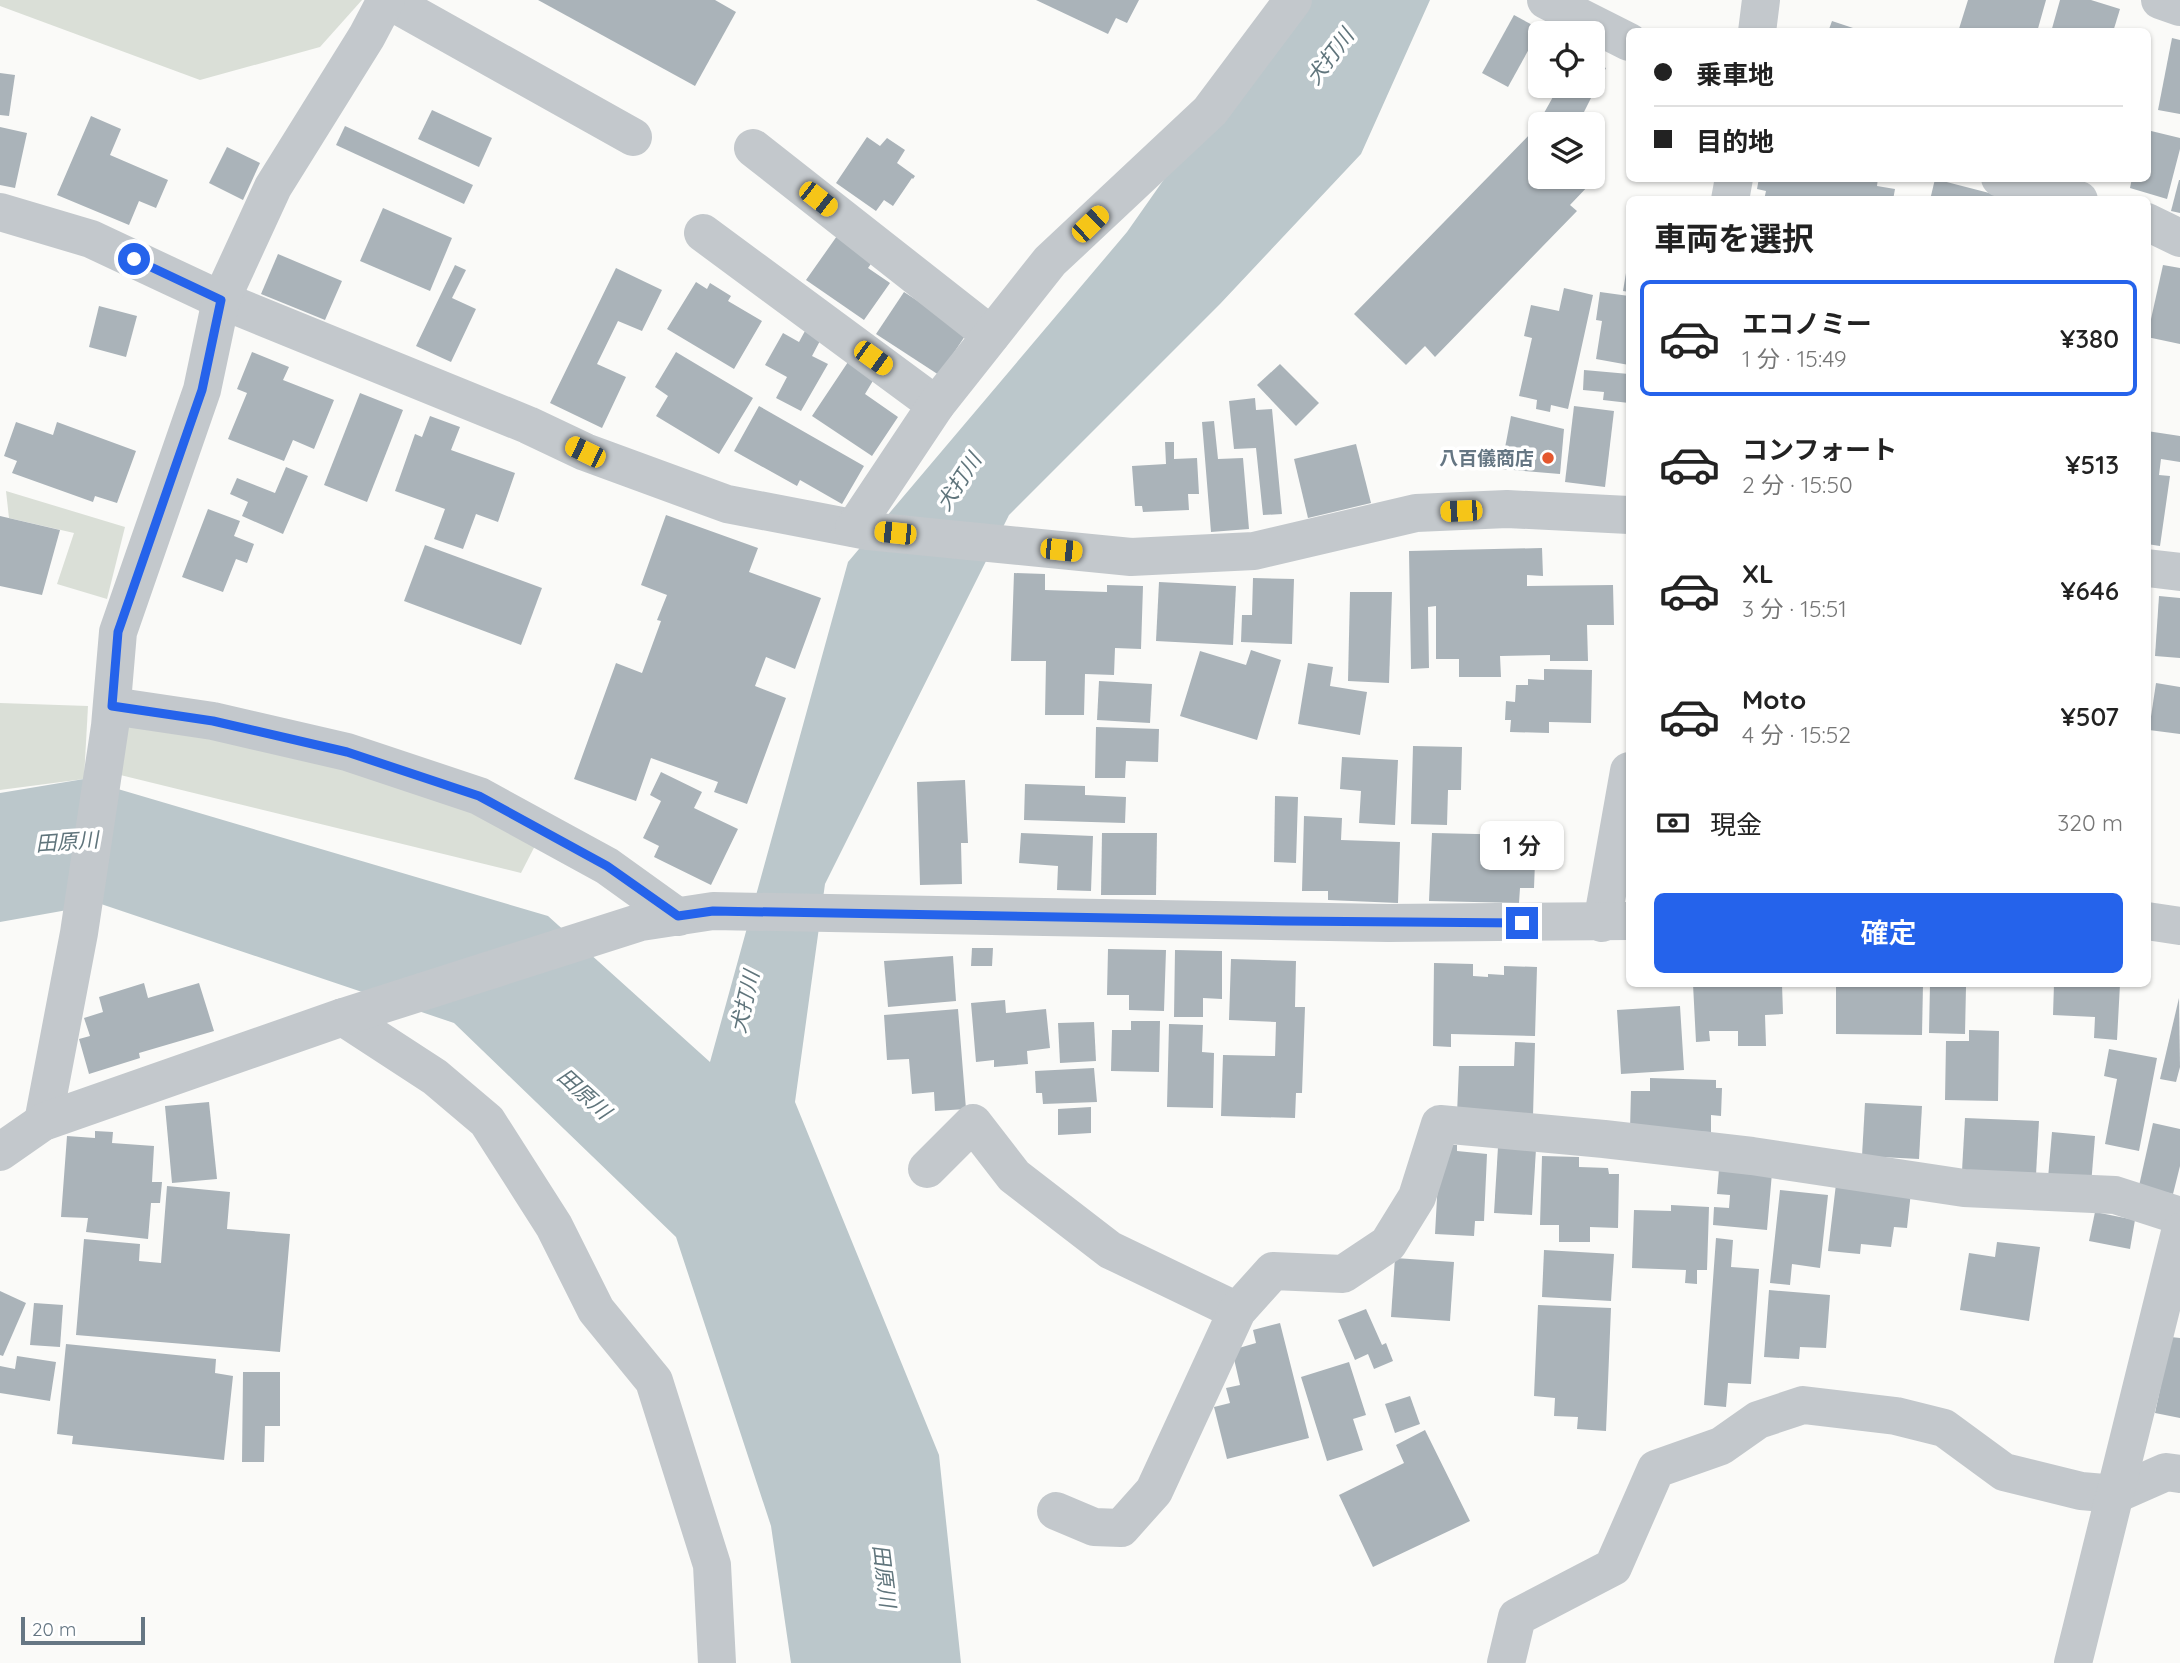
<!DOCTYPE html>
<html lang="ja">
<meta charset="utf-8">
<style>
:root{--surface:#fff;--page:#f2f2f2;--text:#222;--muted:#767676;--line:#e0e0e0;--accent:#2563eb}
body{margin:0;font-family:Quicksand,"Noto Sans JP",sans-serif;background:var(--page);color:var(--text);height:100vh;display:flex;flex-direction:column;font-size:26px;white-space:nowrap}
*{box-sizing:border-box;margin:0}
p{font-size:23px;color:var(--muted)}
.icon{flex:none;width:38px;height:38px;fill:none;stroke:currentColor;stroke-width:2;stroke-linecap:round;stroke-linejoin:round}
.map{position:relative;flex:1;overflow:hidden}
.drawer{position:absolute;left:1626px;top:196px;width:525px;height:791px;display:flex;flex-direction:column;background:var(--surface);border-radius:10px;box-shadow:0 2px 5px #0004}
.drawer>*{flex:none}
.guide{position:absolute;left:1626px;top:28px;width:525px;height:154px;border-radius:10px;box-shadow:0 2px 5px #0004;display:grid;align-content:center;height:154px;padding:0 28px;background:var(--surface)}
.buttons{position:absolute;left:1528px;top:21px;display:grid;gap:14px}
.buttons a{display:grid;place-items:center;width:77px;height:77px;border-radius:10px;background:var(--surface);box-shadow:0 2px 5px #0004;font-size:35px}
.scale{position:absolute;left:21px;bottom:18px;width:124px;box-sizing:border-box;padding-left:7px;border:4px solid #657683;border-top:0;font-size:19px;line-height:24px;white-space:nowrap;color:#657683;-webkit-text-stroke:5px #fff;paint-order:stroke}
.end{position:absolute;width:32px;height:32px;margin:-16px;border:9px solid #2563eb;background:#fff;box-shadow:0 0 0 4px #fff}
.from{border-radius:50%}
.bubble{position:absolute;height:49px;border-radius:10px;background:var(--surface);box-shadow:0 2px 5px #0004;font-size:23px;font-weight:600;line-height:49px;text-align:center}
.car{position:absolute;width:21px;height:42px;margin:-21px -10px;border-radius:9px;box-shadow:0 0 5px 2px #0007;background:linear-gradient(#f5c518 24%,#345 0 40%,#f5c518 0 76%,#345 0 86%,#f5c518 0)}
.guide b{display:flex;align-items:center;gap:24px;height:66px;font-size:26px}
.guide b+b{border-top:2px solid var(--line)}
.guide i{width:18px;height:18px;background:var(--text)}
ul{padding:0;list-style:none}
li{display:flex;align-items:center;gap:21px;height:116px;margin:0 14px 10px;padding:0 14px;border:4px solid transparent;border-radius:10px}
li div{flex:1}
li b{display:block;font-size:26px}
li em{font-style:normal;font-weight:600}
li.selected{border-color:var(--accent)}
li>.icon{width:63px;height:63px;stroke-width:1.5}
h2{padding:0 28px;font-size:32px;line-height:84px}
.pay{display:flex;align-items:center;gap:18px;height:77px;padding:0 28px;font-size:26px}
.pay p{margin-inline-start:auto}
.cta{display:flex;gap:14px;margin-top:auto;padding:14px 28px}
.cta a{flex:1;height:80px;border-radius:10px;background:var(--accent);color:#fff;font-size:28px;font-weight:600;line-height:80px;text-align:center}
.map>svg:first-child{display:block}
</style>
<div class="map">
<svg width="2180" height="1663" viewBox="0 0 2180 1663">
<rect width="100%" height="100%" fill="#fafaf8"/>
<!-- green -->
<g fill="#dadfd7">
<polygon points="0,0 362,0 320,47 200,80 0,6"/>
<polygon points="6,491 125,527 107,599 57,584 74,533 9,518"/>
<polygon points="0,703 88,706 84,779 0,790"/>
<polygon points="112,706 347,752 539,838 521,873 104,771"/>
</g>
<!-- water -->
<polygon fill="#bbc7cb" points="1290,0 1430,0 1361,154 1220,304 1009,515 825,884 795,1102 939,1455 961,1663 791,1663 771,1526 676,1237 454,1023 101,904 0,922 0,793 84,779 548,916 710,1062 848,562 1127,232"/>
<!-- building -->
<g fill="#aab3b9">
<polygon points="538,0 715,0 736,12 695,86"/>
<polygon points="1036,0 1139,0 1127,23 1116,18 1108,34"/>
<polygon points="1968,0 2046,0 2037,32 1958,32"/>
<polygon points="2060,0 2091,0 2120,9 2113,32 2051,32"/>
<polygon points="1514,15 1540,29 1508,87 1482,73"/>
<polygon points="1832,21 1862,31 1862,32 1828,32"/>
<polygon points="2172,38 2180,40 2180,114 2158,110"/>
<polygon points="1592,61 1606,68 1578,124 1539,122 1559,86 1592,86"/>
<polygon points="0,73 15,75 9,116 0,115"/>
<polygon points="432,110 492,138 479,167 418,139"/>
<polygon points="91,116 121,129 110,155 168,180 156,208 139,201 129,225 57,195"/>
<polygon points="345,126 473,185 464,204 336,145"/>
<polygon points="0,127 27,133 15,188 0,185"/>
<polygon points="1534,130 1540,136 1540,177 1582,177 1590,184 1570,205 1577,211 1435,357 1425,346 1406,365 1354,314"/>
<polygon points="2147,130 2180,138 2180,149 2167,199 2130,188 2132,178 2147,178"/>
<polygon points="867,137 880,146 887,138 905,150 897,163 915,176 913,179 912,178 893,206 884,200 876,211 836,183"/>
<polygon points="227,147 260,163 243,200 209,183"/>
<polygon points="1759,178 1878,178 1877,186 1895,189 1893,200 1764,200 1766,191 1757,189"/>
<polygon points="1935,179 1997,195 1996,200 1930,200"/>
<polygon points="2179,180 2180,180 2180,213 2171,211"/>
<polygon points="383,208 452,238 430,291 360,261"/>
<polygon points="837,236 873,261 868,268 890,283 864,320 806,280"/>
<polygon points="278,254 342,281 325,320 261,294"/>
<polygon points="1628,261 1629,261 1629,292 1623,291"/>
<polygon points="455,265 466,270 452,298 476,309 451,362 416,346"/>
<polygon points="2163,265 2180,268 2180,344 2147,337"/>
<polygon points="616,268 662,290 642,331 618,321 597,364 626,377 602,428 550,403"/>
<polygon points="696,282 707,289 710,283 731,296 728,301 762,321 734,369 667,329"/>
<polygon points="1564,288 1593,295 1568,409 1551,405 1550,412 1536,409 1537,400 1519,396 1532,338 1524,336 1531,305 1559,311"/>
<polygon points="904,292 967,333 939,375 876,334"/>
<polygon points="1600,292 1629,296 1629,365 1596,359 1602,321 1596,320"/>
<polygon points="99,306 137,316 126,357 89,347"/>
<polygon points="805,331 821,339 812,356 828,364 801,411 776,398 787,377 765,365 783,333 799,342"/>
<polygon points="252,352 289,367 283,380 334,400 314,449 293,440 284,461 228,439 247,393 237,389"/>
<polygon points="676,352 753,398 719,454 656,416 668,396 655,387"/>
<polygon points="848,362 874,379 865,394 898,417 872,456 812,416"/>
<polygon points="1280,364 1319,403 1296,426 1257,385"/>
<polygon points="1584,370 1629,374 1629,403 1603,400 1604,392 1583,390"/>
<polygon points="360,393 403,410 367,502 324,485"/>
<polygon points="1255,398 1256,410 1272,409 1282,514 1263,515 1256,448 1234,449 1229,401"/>
<polygon points="759,406 864,466 842,504 800,480 797,486 734,451"/>
<polygon points="1574,406 1614,411 1605,487 1565,482"/>
<polygon points="430,416 460,427 451,450 515,473 498,522 476,514 463,549 434,539 445,509 395,491 415,434 422,437"/>
<polygon points="1511,416 1564,429 1560,474 1501,469"/>
<polygon points="1214,421 1218,459 1243,458 1249,529 1211,532 1202,422"/>
<polygon points="16,422 53,435 57,422 136,451 117,503 95,496 93,502 12,473 17,461 4,456"/>
<polygon points="2147,431 2180,436 2180,462 2161,459 2159,475 2170,476 2160,546 2147,544"/>
<polygon points="1165,442 1174,442 1174,459 1197,458 1199,494 1188,494 1189,510 1143,512 1142,506 1135,506 1132,466 1166,464"/>
<polygon points="1356,444 1371,503 1308,518 1294,459"/>
<polygon points="286,467 308,476 283,534 242,516 248,502 230,494 237,478 275,493"/>
<polygon points="208,509 240,521 234,536 254,544 247,563 236,559 223,592 182,577"/>
<polygon points="666,515 758,548 749,572 821,598 795,669 766,657 755,686 786,698 747,804 714,792 718,782 651,758 636,801 574,779 616,663 642,673 661,621 657,620 667,595 641,585"/>
<polygon points="0,516 60,530 42,595 0,586"/>
<polygon points="425,545 542,588 521,645 404,601"/>
<polygon points="1542,548 1543,576 1527,575 1527,586 1613,585 1614,625 1587,625 1588,661 1550,661 1550,655 1500,656 1501,677 1459,677 1459,659 1436,659 1436,606 1428,607 1429,668 1411,669 1409,551"/>
<polygon points="1014,573 1045,574 1045,590 1107,592 1107,585 1143,586 1141,649 1115,648 1114,675 1085,674 1084,715 1045,715 1046,661 1011,661"/>
<polygon points="1253,578 1294,579 1292,644 1241,642 1242,615 1252,615"/>
<polygon points="1159,582 1236,586 1233,645 1156,641"/>
<polygon points="1350,592 1392,592 1389,683 1348,681"/>
<polygon points="2159,596 2180,598 2180,658 2155,656"/>
<polygon points="1251,650 1281,660 1257,740 1180,716 1200,651 1246,665"/>
<polygon points="1308,663 1333,667 1330,686 1367,692 1360,735 1298,724"/>
<polygon points="1544,669 1592,670 1591,723 1549,722 1549,733 1510,732 1511,720 1505,720 1506,701 1515,702 1516,685 1528,685 1528,679 1544,680"/>
<polygon points="1099,681 1152,684 1150,723 1097,720"/>
<polygon points="2156,683 2180,687 2180,734 2149,730"/>
<polygon points="1096,727 1159,729 1158,762 1126,761 1125,778 1095,778"/>
<polygon points="1413,746 1462,747 1461,790 1448,790 1447,825 1411,824"/>
<polygon points="1342,757 1398,760 1395,825 1359,823 1361,791 1340,789"/>
<polygon points="661,772 702,792 694,808 738,829 711,885 654,857 659,846 643,838 661,801 650,795"/>
<polygon points="965,780 968,843 961,843 962,884 920,885 917,782"/>
<polygon points="1025,784 1085,786 1085,795 1126,797 1125,823 1024,820"/>
<polygon points="1275,796 1298,797 1296,863 1274,862"/>
<polygon points="1304,816 1342,818 1341,840 1400,842 1398,903 1328,900 1328,891 1302,891"/>
<polygon points="1021,833 1093,836 1091,891 1057,890 1058,866 1019,863"/>
<polygon points="1102,833 1157,833 1156,895 1101,895"/>
<polygon points="1432,833 1521,835 1519,861 1535,862 1534,888 1520,888 1519,903 1429,901"/>
<polygon points="972,948 993,948 992,966 971,966"/>
<polygon points="1108,949 1166,950 1164,1011 1129,1010 1129,995 1107,995"/>
<polygon points="1175,950 1222,951 1222,999 1203,998 1203,1017 1174,1017"/>
<polygon points="953,956 956,1001 888,1007 884,961"/>
<polygon points="1231,959 1296,961 1295,1007 1305,1007 1302,1093 1296,1093 1295,1118 1221,1116 1223,1055 1275,1056 1276,1022 1229,1020"/>
<polygon points="1434,963 1473,964 1473,976 1488,977 1488,974 1504,975 1504,966 1537,967 1535,1036 1451,1034 1451,1047 1433,1046"/>
<polygon points="144,983 148,998 199,983 214,1031 139,1053 140,1058 89,1074 79,1039 90,1036 84,1018 103,1012 99,997"/>
<polygon points="1693,984 1782,984 1783,1014 1765,1015 1766,1046 1738,1046 1738,1031 1709,1031 1710,1041 1696,1042"/>
<polygon points="1836,984 1923,984 1922,1035 1836,1034"/>
<polygon points="1930,984 1986,984 1986,987 1966,987 1965,1034 1929,1033"/>
<polygon points="2054,984 2120,984 2117,1040 2094,1038 2095,1017 2053,1015"/>
<polygon points="2179,998 2180,1067 2176,1082 2160,1079"/>
<polygon points="1005,1000 1006,1013 1046,1009 1050,1048 1027,1051 1028,1064 994,1067 994,1060 976,1062 971,1003"/>
<polygon points="1680,1006 1684,1070 1621,1074 1617,1010"/>
<polygon points="958,1009 966,1109 935,1111 934,1092 912,1094 909,1059 887,1060 884,1015"/>
<polygon points="1131,1021 1160,1021 1159,1072 1111,1071 1112,1030 1131,1030"/>
<polygon points="1094,1022 1096,1061 1060,1063 1058,1023"/>
<polygon points="1169,1024 1203,1025 1202,1052 1214,1053 1213,1108 1167,1107"/>
<polygon points="1969,1030 1999,1031 1998,1101 1945,1100 1946,1041 1969,1041"/>
<polygon points="1515,1042 1535,1043 1533,1116 1457,1114 1459,1066 1514,1066"/>
<polygon points="2109,1049 2157,1058 2139,1151 2105,1144 2117,1079 2104,1076"/>
<polygon points="1094,1068 1097,1102 1043,1104 1042,1093 1036,1093 1035,1071"/>
<polygon points="1650,1078 1716,1080 1716,1088 1722,1088 1721,1116 1711,1115 1711,1132 1630,1130 1631,1091 1650,1091"/>
<polygon points="209,1102 217,1179 172,1183 165,1106"/>
<polygon points="1865,1103 1922,1106 1919,1159 1862,1156"/>
<polygon points="1091,1107 1091,1133 1058,1135 1058,1109"/>
<polygon points="1965,1118 2039,1121 2036,1175 1962,1171"/>
<polygon points="2153,1123 2180,1129 2180,1166 2173,1194 2139,1186"/>
<polygon points="95,1131 113,1132 112,1143 154,1146 152,1182 162,1182 160,1203 151,1203 148,1239 86,1232 88,1218 61,1217 67,1136 95,1138"/>
<polygon points="2052,1132 2095,1136 2091,1185 2048,1178"/>
<polygon points="1440,1144 1457,1145 1457,1151 1487,1154 1484,1221 1475,1221 1474,1236 1435,1234"/>
<polygon points="1498,1147 1536,1149 1532,1215 1494,1213"/>
<polygon points="1542,1156 1579,1157 1579,1167 1608,1168 1609,1174 1619,1174 1618,1228 1590,1227 1590,1242 1559,1242 1559,1225 1540,1225"/>
<polygon points="1719,1169 1772,1173 1767,1230 1713,1225 1714,1207 1729,1208 1730,1195 1717,1194"/>
<polygon points="1836,1184 1911,1192 1907,1228 1894,1227 1891,1247 1861,1244 1860,1254 1828,1251"/>
<polygon points="167,1186 230,1192 227,1229 290,1234 280,1352 76,1335 84,1239 140,1244 139,1261 161,1263"/>
<polygon points="1780,1190 1828,1195 1820,1268 1792,1264 1790,1285 1770,1283"/>
<polygon points="1671,1205 1709,1207 1707,1270 1697,1270 1697,1284 1685,1283 1686,1270 1632,1268 1634,1210 1671,1211"/>
<polygon points="2095,1212 2135,1220 2130,1249 2089,1241"/>
<polygon points="1716,1238 1733,1240 1731,1267 1759,1269 1751,1384 1728,1383 1726,1407 1704,1405"/>
<polygon points="1997,1242 2040,1247 2029,1321 1960,1310 1969,1253 1995,1257"/>
<polygon points="1544,1250 1614,1254 1611,1301 1542,1297"/>
<polygon points="1395,1258 1454,1262 1450,1321 1391,1317"/>
<polygon points="1769,1290 1830,1295 1826,1348 1800,1347 1799,1359 1764,1357"/>
<polygon points="0,1291 26,1303 3,1356 0,1355"/>
<polygon points="34,1303 63,1305 60,1347 30,1345"/>
<polygon points="1538,1305 1611,1308 1606,1431 1577,1429 1578,1417 1554,1416 1555,1398 1534,1396"/>
<polygon points="1366,1309 1382,1345 1386,1343 1393,1361 1374,1369 1368,1354 1355,1360 1338,1320"/>
<polygon points="1280,1323 1309,1438 1227,1459 1214,1407 1230,1403 1226,1388 1240,1385 1232,1350 1256,1343 1253,1330"/>
<polygon points="2171,1337 2180,1338 2180,1418 2155,1413"/>
<polygon points="66,1344 216,1359 215,1373 233,1376 224,1460 72,1444 73,1436 57,1434"/>
<polygon points="17,1356 56,1362 50,1401 0,1393 0,1366 15,1369"/>
<polygon points="1349,1362 1366,1415 1353,1419 1363,1450 1327,1461 1301,1377"/>
<polygon points="243,1372 280,1372 280,1426 265,1426 264,1462 242,1462"/>
<polygon points="1410,1396 1420,1424 1395,1433 1385,1404"/>
<polygon points="1425,1430 1470,1521 1373,1567 1339,1495 1404,1463 1396,1445"/>
</g>
<g fill="none" stroke-linecap="round" stroke-linejoin="round">
<!-- minor -->
<g stroke="#c3c8cc" stroke-width="38">
<polyline points="388,0 633,137"/>
<polyline points="1546,0 1629,42"/>
<polyline points="2160,0 2180,7"/>
<polyline points="1757,32 1761,0"/>
<polyline points="753,148 991,335"/>
<polyline points="2000,178 2079,200"/>
<polyline points="1730,200 1734,178"/>
<polyline points="0,212 91,239 221,300 528,425 585,452 727,504 868,531 1131,557 1254,551 1416,513 1507,509 1629,515"/>
<polyline points="2147,222 2180,238"/>
<polyline points="703,233 936,405"/>
<polyline points="854,528 936,405 1050,261 1210,111 1293,0"/>
<polyline points="2147,568 2180,572"/>
<polyline points="112,706 213,721 347,752 479,796 607,866 678,917"/>
<polyline points="2147,921 2180,926"/>
<polyline points="1602,923 1629,771"/>
<polyline points="343,1017 435,1077 487,1121 554,1226 596,1310 654,1381 712,1565 717,1663"/>
<polyline points="43,1122 79,933 110,726 118,632 202,390 221,300 273,187 367,36 386,0"/>
<polyline points="0,1152 43,1122 343,1017 641,922 713,911 1388,923 1629,921"/>
<polyline points="927,1169 973,1123 1014,1176 1110,1250 1237,1311"/>
<polyline points="1056,1511 1094,1527 1121,1528 1154,1491 1237,1311 1273,1271 1343,1274 1388,1244 1417,1197 1440,1124 1604,1139 1752,1156 1964,1188 2115,1195 2180,1216"/>
<polyline points="1506,1663 1517,1617 1613,1567 1656,1469 1721,1446 1758,1420 1803,1405 1896,1416 1944,1428 2004,1472 2081,1491 2116,1494 2166,1472 2180,1474"/>
<polyline points="2073,1663 2180,1232"/>
</g>
</g>
<g fill="none" stroke-linecap="round" stroke-linejoin="round">
<!-- route -->
<polyline stroke="#2563eb" stroke-width="9" points="134,259 221,300 202,390 118,632 112,706 213,721 347,752 479,796 607,866 678,916 713,911 1287,921 1522,923"/>
</g>
<!-- markers -->
<circle fill="#e4572e" stroke="#fff" stroke-width="2.5" cx="1548" cy="458" r="7"/>
<g text-anchor="middle" stroke-width="7" stroke-linejoin="round" paint-order="stroke">
<!-- poi labels -->
<g font-size="19" font-weight="bold" fill="#657683" stroke="#fff" text-anchor="end">
<text x="1534" y="465">八百儀商店</text>
</g>
<!-- water labels -->
<g font-size="21" font-style="italic" fill="#60757c" stroke="#fff">
<text transform="translate(1330 57) rotate(-53)" y="7">犬打川</text>
<text transform="translate(959 482) rotate(-57)" y="7">犬打川</text>
<text transform="translate(67 842) rotate(-4)" y="7">田原川</text>
<text transform="translate(745 1002) rotate(-77)" y="7">犬打川</text>
<text transform="translate(584 1094) rotate(42)" y="7">田原川</text>
<text transform="translate(884 1576) rotate(83)" y="7">田原川</text>
</g>
</g>
</svg>
<div class="buttons">
<a><svg class="icon" aria-label="locate" viewBox="0 0 24 24"><circle cx="12" cy="12" r="6"/><path d="M12 2v4M12 18v4M2 12h4M18 12h4"/></svg></a>
<a><svg class="icon" aria-label="layers" viewBox="0 0 24 24"><path d="M12 4l9 5-9 5-9-5zM3 14l9 5 9-5"/></svg></a>
</div>
<div class="scale">20 m</div>
<i class="end from" style="left:134px;top:259px"></i>
<i class="end" style="left:1522px;top:923px"></i>
<div class="bubble" style="left:1480px;top:821px;width:84px">1 分</div>
<i class="car" style="left:818px;top:199px;rotate:128deg"></i>
<i class="car" style="left:1090px;top:224px;rotate:46deg"></i>
<i class="car" style="left:873px;top:358px;rotate:126deg"></i>
<i class="car" style="left:585px;top:452px;rotate:296deg"></i>
<i class="car" style="left:1461px;top:511px;rotate:268deg"></i>
<i class="car" style="left:895px;top:533px;rotate:276deg"></i>
<i class="car" style="left:1061px;top:550px;rotate:96deg"></i>
<div class="guide">
<b><i class="from"></i>乗車地</b>
<b><i></i>目的地</b>
</div>
<section class="drawer">
<h2>車両を選択</h2>
<ul>
<li class="selected"><svg class="icon" aria-label="car" viewBox="0 0 24 24"><path d="M5 17H2v-5l4-1 3-4h7l3 4 3 1v5h-3M9 17h6M6 11h13"/><circle cx="7" cy="17" r="2"/><circle cx="17" cy="17" r="2"/></svg><div><b>エコノミー</b><p>1 分 · 15:49</p></div><em>¥380</em></li>
<li><svg class="icon" aria-label="car" viewBox="0 0 24 24"><path d="M5 17H2v-5l4-1 3-4h7l3 4 3 1v5h-3M9 17h6M6 11h13"/><circle cx="7" cy="17" r="2"/><circle cx="17" cy="17" r="2"/></svg><div><b>コンフォート</b><p>2 分 · 15:50</p></div><em>¥513</em></li>
<li><svg class="icon" aria-label="car" viewBox="0 0 24 24"><path d="M5 17H2v-5l4-1 3-4h7l3 4 3 1v5h-3M9 17h6M6 11h13"/><circle cx="7" cy="17" r="2"/><circle cx="17" cy="17" r="2"/></svg><div><b>XL</b><p>3 分 · 15:51</p></div><em>¥646</em></li>
<li><svg class="icon" aria-label="car" viewBox="0 0 24 24"><path d="M5 17H2v-5l4-1 3-4h7l3 4 3 1v5h-3M9 17h6M6 11h13"/><circle cx="7" cy="17" r="2"/><circle cx="17" cy="17" r="2"/></svg><div><b>Moto</b><p>4 分 · 15:52</p></div><em>¥507</em></li>
</ul>
<div class="pay"><svg class="icon" aria-label="cash" viewBox="0 0 24 24"><path d="M3 7h18v10H3z"/><circle cx="12" cy="12" r="2"/></svg>現金<p>320 m</p></div>
<div class="cta"><a>確定</a></div>
</section>
</div>
